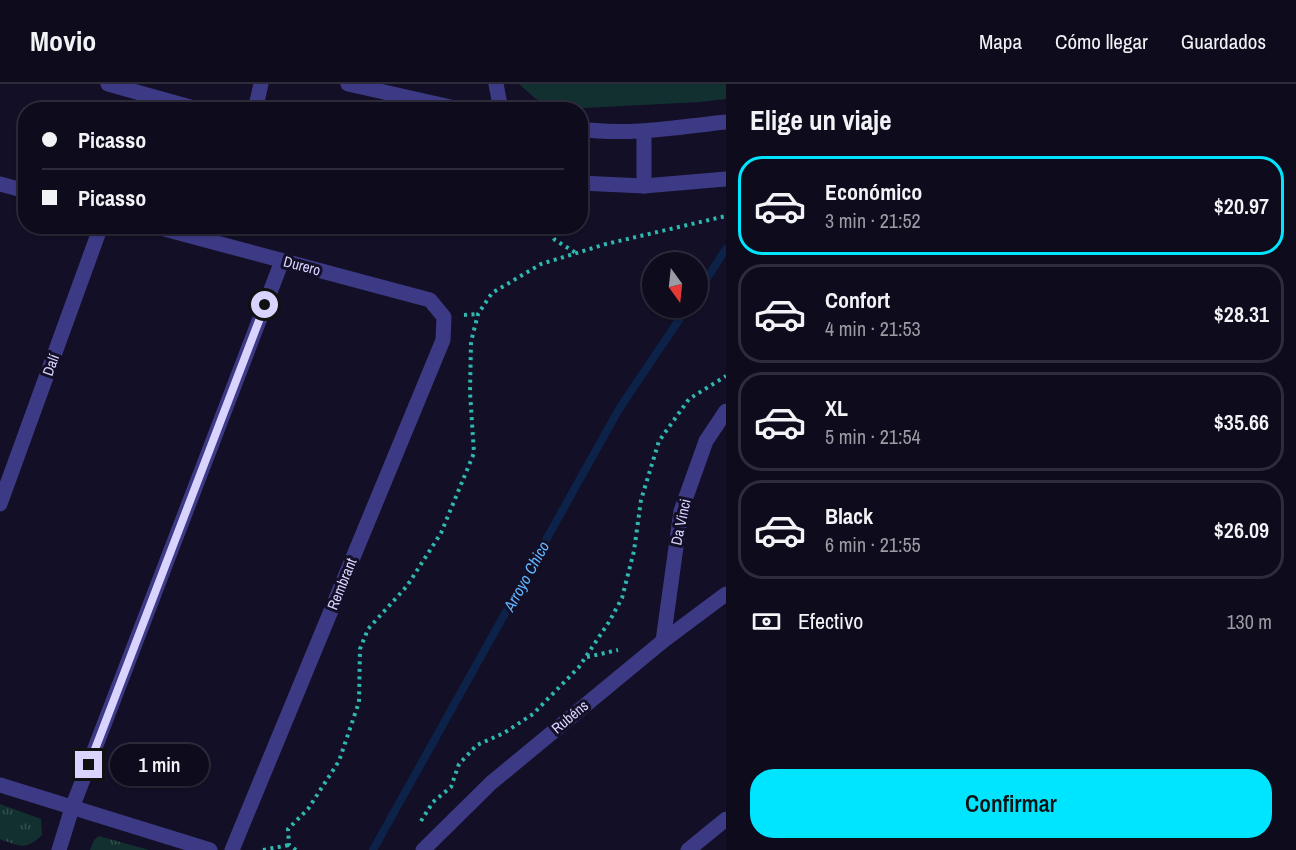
<!DOCTYPE html>
<html lang="es">
<meta charset="utf-8">
<style>
:root{--surface:#0e0b1c;--page:#171425;--text:#f1f3f6;--muted:#9b9ba3;--line:#2e2b3b;--accent:#00e5ff}
body{margin:0;font-family:"Archivo Narrow",sans-serif;background:var(--page);color:var(--text);height:100vh;display:flex;flex-direction:column;font-size:22px;white-space:nowrap}
*{box-sizing:border-box;margin:0}
p{font-size:20px;color:var(--muted)}
.icon{flex:none;width:33px;height:33px;fill:none;stroke:currentColor;stroke-width:2;stroke-linecap:round;stroke-linejoin:round}
.map{position:relative;flex:1;overflow:hidden}
.details{display:flex;flex-direction:column;background:var(--surface);width:570px}
.details>*{flex:none}
.guide{position:absolute;left:18px;top:18px;width:570px;height:132px;border-radius:24px;box-shadow:0 2px 4px #0004,0 0 0 2px var(--line);display:grid;align-content:center;height:132px;padding:0 24px;background:var(--surface)}
.needle{width:39px;rotate:165deg}
.tools{position:absolute;left:642px;top:168px;display:grid;gap:12px}
.tools a{display:grid;place-items:center;width:66px;height:66px;border-radius:50%;background:var(--surface);box-shadow:0 2px 4px #0004,0 0 0 2px var(--line);font-size:30px}
.end{position:absolute;width:27px;height:27px;margin:-14px;border:8px solid #d9d4ff;background:#111;box-shadow:0 0 0 3px #111}
.from{border-radius:50%}
.bubble{position:absolute;height:42px;border-radius:21px;background:var(--surface);box-shadow:0 2px 4px #0004,0 0 0 2px var(--line);font-size:20px;font-weight:600;line-height:42px;text-align:center}
.guide b{display:flex;align-items:center;gap:21px;height:57px;font-size:22px}
.guide b+b{border-top:2px solid var(--line)}
.guide i{width:15px;height:15px;background:var(--text)}
ul{padding:0;list-style:none}
li{display:flex;align-items:center;gap:18px;height:99px;margin:0 12px 9px;padding:0 12px;border:3px solid var(--line);border-radius:24px}
li div{flex:1}
li b{display:block;font-size:22px}
li em{font-style:normal;font-weight:600}
li.current{border-color:var(--accent)}
li>.icon{width:54px;height:54px;stroke-width:1.5}
h2{padding:0 24px;font-size:27px;line-height:72px}
.pay{display:flex;align-items:center;gap:15px;height:66px;padding:0 24px;font-size:22px}
.pay p{margin-inline-start:auto}
.primary-button{display:flex;gap:12px;margin-top:auto;padding:12px 24px}
.primary-button a{flex:1;height:69px;border-radius:24px;background:var(--accent);color:#111;font-size:24px;font-weight:600;line-height:69px;text-align:center}
header{display:flex;align-items:center;gap:36px;box-sizing:border-box;height:84px;padding:0 30px;background:var(--surface);border-bottom:2px solid var(--line)}
header strong{font-size:28px}
nav{display:flex;gap:33px;margin-inline-start:auto;font-size:21px}
main{display:flex;flex:1;min-height:0}
.map>svg:first-child{display:block}
</style>
<header>
<strong>Movio</strong>
<nav><a>Mapa</a><a>Cómo llegar</a><a>Guardados</a></nav>
</header>
<main>
<div class="map">
<svg width="726" height="766" viewBox="0 0 726 766">
<defs>
<pattern id="grass-tufts" width="24" height="20" patternUnits="userSpaceOnUse" patternTransform="scale(1.5)"><rect width="24" height="20" fill="#12302f"/><path d="M3 7l-1-3M5 7V3M7 7l1-3M15 17l-1-3M17 17v-4M19 17l1-3" fill="none" stroke="#344d4e"/></pattern>
</defs>
<rect width="100%" height="100%" fill="#130f26"/>
<!-- grass -->
<g fill="url(#grass-tufts)">
<path d="M 0,720 L 41,735 L 42,751 C 26,766 21,763 0,755 Z"/>
<polygon points="99,752 149,766 90,766 94,756"/>
</g>
<!-- park -->
<polygon fill="#12302f" points="519,0 726,0 726,15 700,18 566,25 536,15"/>
<g fill="none" stroke-linecap="round" stroke-linejoin="round">
<!-- stream -->
<g stroke="#0c2248" stroke-width="8">
<polyline points="698,208 726,165"/>
<polyline points="373,766 619,325 687,224"/>
</g>
<!-- path -->
<g stroke="#2fb8b0" stroke-width="4" stroke-dasharray="3 4.5" stroke-linecap="butt">
<polyline points="545,142 555,156 576,169"/>
<polyline points="464,231 478,230"/>
<polyline points="587,573 618,566"/>
<polyline points="421,737 433,718 451,703 459,680 477,661 504,649 533,630 579,583 609,538 622,514 634,467 641,416 659,357 689,315 726,292"/>
<polyline points="263,766 289,761"/>
<polyline points="296,766 289,761 288,745 308,725 339,677 359,618 360,565 368,545 407,502 441,449 474,369 470,308 471,258 478,230 492,209 541,180 606,160 726,132"/>
</g>
<!-- minor -->
<g stroke="#3d3a85" stroke-width="15">
<polyline points="108,0 201,26"/>
<polyline points="348,0 464,26"/>
<polyline points="496,0 501,26"/>
<polyline points="255,26 261,0"/>
<path d="M 580,45 C 629,52 678,43 726,38"/>
<polyline points="580,99 644,102 726,95"/>
<polyline points="0,100 26,107"/>
<polyline points="644,102 644,48"/>
<polyline points="153,142 430,216 444,233 443,256 232,766"/>
<polyline points="0,420 101,142"/>
<polyline points="663,557 681,427 706,357 726,327"/>
<polyline points="0,701 210,766"/>
<polyline points="59,766 72,724 282,177"/>
<polyline points="423,766 491,699 663,557 726,510"/>
<polyline points="688,766 726,735"/>
</g>
</g>
<g fill="none" stroke-linecap="round" stroke-linejoin="round">
<!-- route -->
<polyline stroke="#d9d4ff" stroke-width="8" points="89,681 265,221"/>
</g>
<g text-anchor="middle" stroke-width="6" stroke-linejoin="round" paint-order="stroke">
<!-- street labels -->
<g font-size="15" fill="#d9d4ff" stroke="#130f26">
<text transform="translate(302 182) rotate(15)" y="5">Durero</text>
<text transform="translate(51 281) rotate(-70)" y="5">Dalí</text>
<text transform="translate(681 438) rotate(-78)" y="5">Da Vinci</text>
<text transform="translate(342 500) rotate(-68)" y="5">Rembrant</text>
<text transform="translate(570 633) rotate(-40)" y="5">Rubéns</text>
</g>
<!-- water labels -->
<g font-size="16" font-style="italic" fill="#62b6ff" stroke="#130f26">
<text transform="translate(526 492) rotate(-61)" y="6">Arroyo Chico</text>
</g>
</g>
</svg>
<div class="tools">
<a><svg class="needle" viewBox="-14 -14 28 28"><path d="M0-13l5 13h-10z" fill="#e53935"/><path d="M0 13l5-13h-10z" fill="#9b9ba3"/></svg></a>
</div>
<i class="end from" style="left:265px;top:221px"></i>
<i class="end" style="left:89px;top:681px"></i>
<div class="bubble" style="left:110px;top:660px;width:99px">1 min</div>
<div class="guide">
<b><i class="from"></i>Picasso</b>
<b><i></i>Picasso</b>
</div>
</div>
<section class="details">
<h2>Elige un viaje</h2>
<ul>
<li class="current"><svg class="icon" aria-label="car" viewBox="0 0 24 24"><path d="M5 17H2v-5l4-1 3-4h7l3 4 3 1v5h-3M9 17h6M6 11h13"/><circle cx="7" cy="17" r="2"/><circle cx="17" cy="17" r="2"/></svg><div><b>Económico</b><p>3 min · 21:52</p></div><em>$20.97</em></li>
<li><svg class="icon" aria-label="car" viewBox="0 0 24 24"><path d="M5 17H2v-5l4-1 3-4h7l3 4 3 1v5h-3M9 17h6M6 11h13"/><circle cx="7" cy="17" r="2"/><circle cx="17" cy="17" r="2"/></svg><div><b>Confort</b><p>4 min · 21:53</p></div><em>$28.31</em></li>
<li><svg class="icon" aria-label="car" viewBox="0 0 24 24"><path d="M5 17H2v-5l4-1 3-4h7l3 4 3 1v5h-3M9 17h6M6 11h13"/><circle cx="7" cy="17" r="2"/><circle cx="17" cy="17" r="2"/></svg><div><b>XL</b><p>5 min · 21:54</p></div><em>$35.66</em></li>
<li><svg class="icon" aria-label="car" viewBox="0 0 24 24"><path d="M5 17H2v-5l4-1 3-4h7l3 4 3 1v5h-3M9 17h6M6 11h13"/><circle cx="7" cy="17" r="2"/><circle cx="17" cy="17" r="2"/></svg><div><b>Black</b><p>6 min · 21:55</p></div><em>$26.09</em></li>
</ul>
<div class="pay"><svg class="icon" aria-label="cash" viewBox="0 0 24 24"><path d="M3 7h18v10H3z"/><circle cx="12" cy="12" r="2"/></svg>Efectivo<p>130 m</p></div>
<div class="primary-button"><a>Confirmar</a></div>
</section>
</main>
